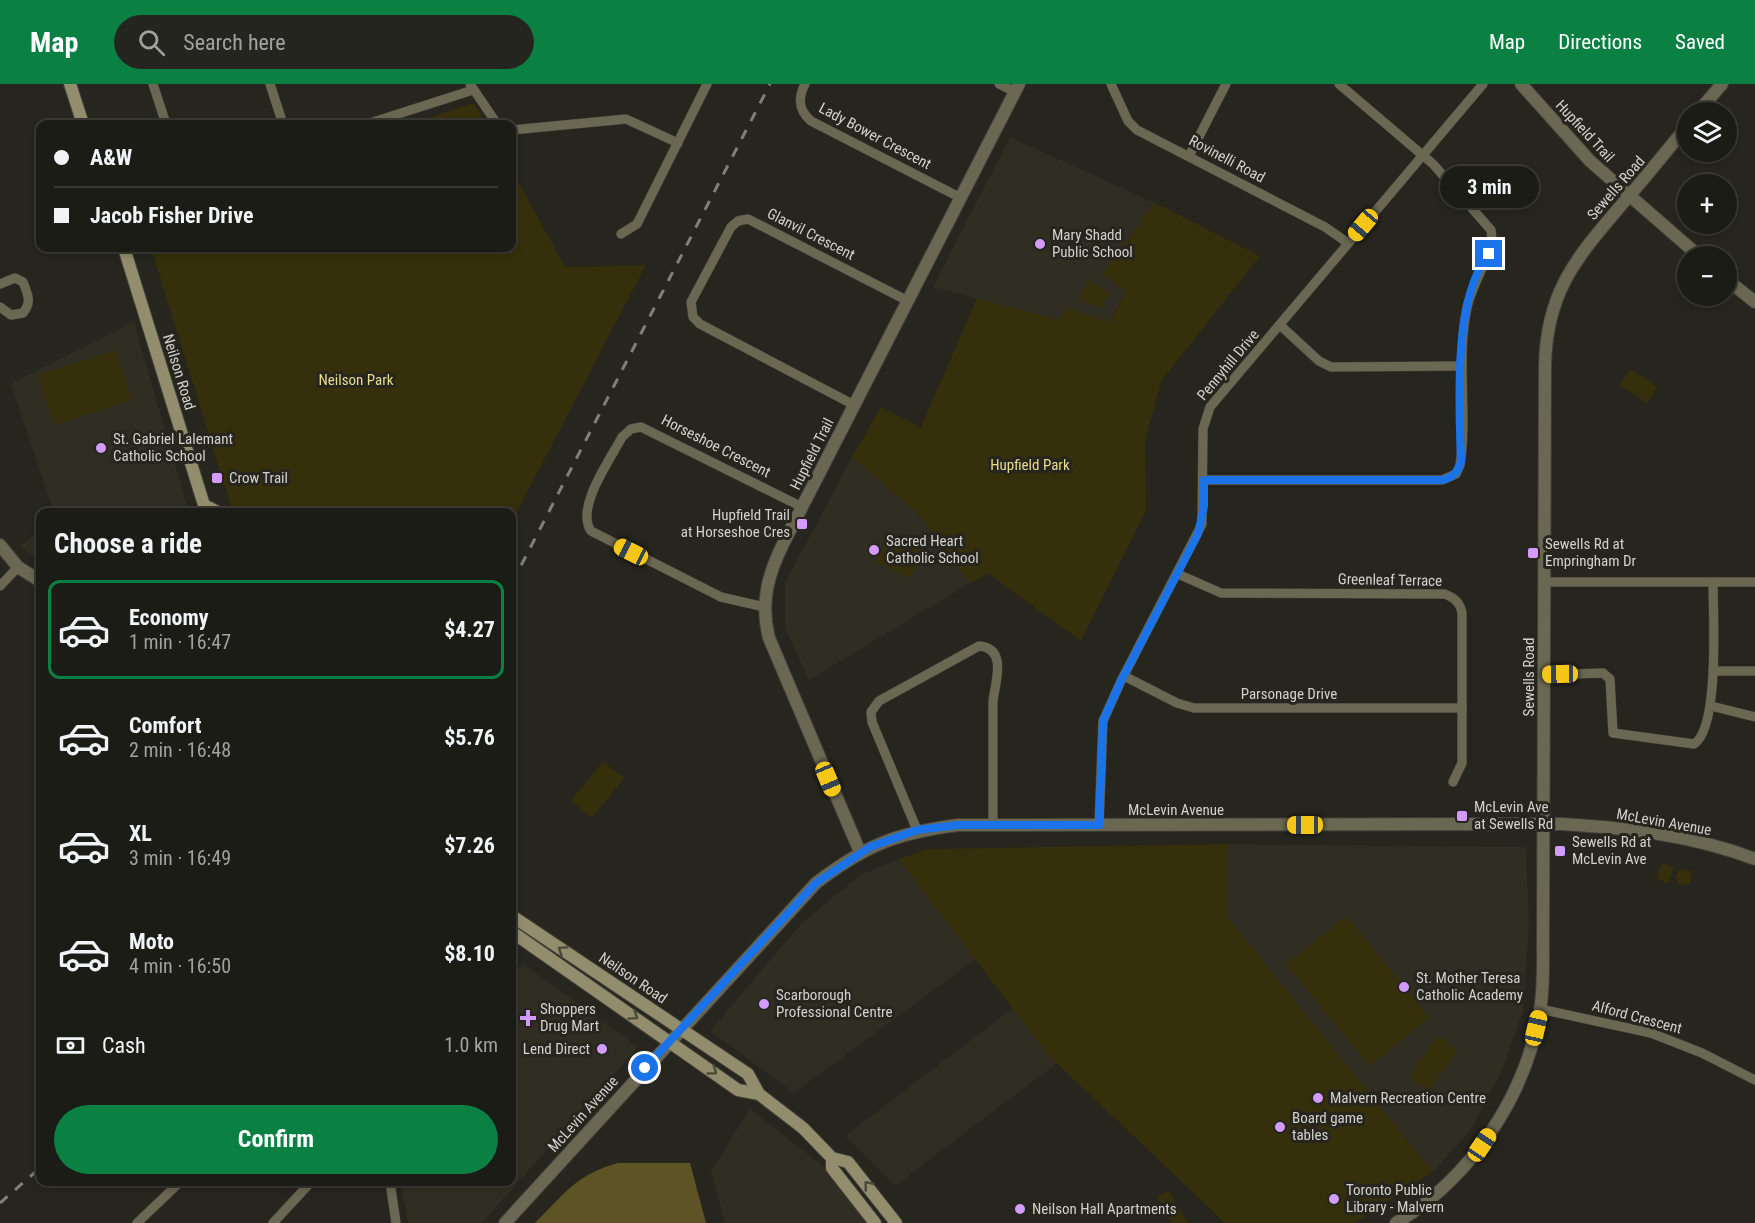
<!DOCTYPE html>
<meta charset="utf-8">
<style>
:root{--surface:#1c1c16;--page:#25251f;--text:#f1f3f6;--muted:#a0a1a1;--line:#3a3a35;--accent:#0b8043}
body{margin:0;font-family:"Roboto Condensed",sans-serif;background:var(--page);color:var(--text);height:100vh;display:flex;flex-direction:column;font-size:22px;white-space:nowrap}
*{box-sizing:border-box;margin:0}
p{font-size:20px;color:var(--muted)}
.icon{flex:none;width:33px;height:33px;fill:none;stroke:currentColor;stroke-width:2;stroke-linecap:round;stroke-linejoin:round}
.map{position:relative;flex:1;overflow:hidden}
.sheet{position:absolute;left:36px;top:424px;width:480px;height:678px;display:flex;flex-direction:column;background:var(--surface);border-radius:12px;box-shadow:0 3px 9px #0003,0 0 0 2px var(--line)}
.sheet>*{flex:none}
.banner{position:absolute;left:36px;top:36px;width:480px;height:132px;border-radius:12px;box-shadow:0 3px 9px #0003,0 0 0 2px var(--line);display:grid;align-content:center;height:132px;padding:0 18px;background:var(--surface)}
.fabs{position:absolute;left:1677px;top:18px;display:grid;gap:12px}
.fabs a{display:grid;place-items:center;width:60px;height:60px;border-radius:50%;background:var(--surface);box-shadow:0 3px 9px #0003,0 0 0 2px var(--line);font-size:30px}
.end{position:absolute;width:27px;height:27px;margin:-14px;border:8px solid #1a73e8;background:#fff;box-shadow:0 0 0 3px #fff}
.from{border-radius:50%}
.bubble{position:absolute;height:42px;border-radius:21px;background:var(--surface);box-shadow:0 3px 9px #0003,0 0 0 2px var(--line);font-size:20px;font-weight:700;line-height:42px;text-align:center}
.car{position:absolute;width:18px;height:36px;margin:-18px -9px;border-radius:8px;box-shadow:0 0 4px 2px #0007;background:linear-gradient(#f5c518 24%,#345 0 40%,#f5c518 0 76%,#345 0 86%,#f5c518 0)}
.banner b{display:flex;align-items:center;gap:21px;height:57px;font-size:22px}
.banner b+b{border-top:2px solid var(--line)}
.banner i{width:15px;height:15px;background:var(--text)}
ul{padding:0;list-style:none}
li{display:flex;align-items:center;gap:18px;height:99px;margin:0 12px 9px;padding:0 6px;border:3px solid transparent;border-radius:12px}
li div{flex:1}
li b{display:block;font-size:22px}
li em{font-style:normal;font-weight:700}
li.active{border-color:var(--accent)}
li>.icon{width:54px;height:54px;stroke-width:1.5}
h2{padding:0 18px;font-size:27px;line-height:72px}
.pay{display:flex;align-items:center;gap:15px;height:66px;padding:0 18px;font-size:22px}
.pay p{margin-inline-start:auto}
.cta{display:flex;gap:12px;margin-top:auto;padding:12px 18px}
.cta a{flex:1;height:69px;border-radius:36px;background:var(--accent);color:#fff;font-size:24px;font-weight:700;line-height:69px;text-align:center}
header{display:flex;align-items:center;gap:36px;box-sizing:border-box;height:84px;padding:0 30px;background:var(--accent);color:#fff}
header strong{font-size:28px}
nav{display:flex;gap:33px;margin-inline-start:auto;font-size:21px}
.search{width:420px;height:54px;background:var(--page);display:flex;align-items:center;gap:15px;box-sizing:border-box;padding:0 21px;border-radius:33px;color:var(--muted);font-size:22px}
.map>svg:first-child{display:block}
</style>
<header>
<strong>Map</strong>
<div class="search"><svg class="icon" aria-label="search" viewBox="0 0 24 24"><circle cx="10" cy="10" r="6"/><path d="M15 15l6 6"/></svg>Search here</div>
<nav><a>Map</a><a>Directions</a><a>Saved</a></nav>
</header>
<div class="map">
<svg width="1755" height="1139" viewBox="0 0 1755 1139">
<rect width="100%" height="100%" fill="#26251e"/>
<!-- built -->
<g fill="#302e22">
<polygon points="1010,53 1155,119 1102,190 1126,207 1110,238 1067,224 1059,236 933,203"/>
<polygon points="134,238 189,429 54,429 11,300"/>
<polygon points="852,373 921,433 970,499 809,596 785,544 785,499"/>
<polygon points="40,444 40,476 20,463"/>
<polygon points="1227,760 1526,763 1529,841 1523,926 1501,989 1469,1048 1433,1088 1226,832"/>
<polygon points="899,775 976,875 794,1009 710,947 801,840 860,791"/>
<polygon points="522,879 638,963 482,1139 408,1139 400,1098 512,1098 512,891"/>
<polygon points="1013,924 1057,979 895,1102 845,1052"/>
<polygon points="750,1025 832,1089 869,1139 725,1139 711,1087"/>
</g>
<!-- green -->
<g fill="#362f0b">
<polygon points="474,19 486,40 409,40"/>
<polygon points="512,86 565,183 646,181 512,437 512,429 233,429 151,164 512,164"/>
<polygon points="1155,119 1260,172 1162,296 1145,356 1146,427 1081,557 989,490 970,499 921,433 852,373 881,323 921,343 977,214 1058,236 1067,224 1110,238 1126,207 1102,190"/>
<polygon points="1088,196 1110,209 1101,224 1079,215"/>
<polygon points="116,266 132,316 54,341 38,291"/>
<polygon points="1630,285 1658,303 1647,319 1620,301"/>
<polygon points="888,453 926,469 910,494 876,478"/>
<polygon points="603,677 624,694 592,734 571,717"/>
<polygon points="1227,760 1227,832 1433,1088 1354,1139 1225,1139 1048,971 899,775 928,765"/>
<polygon points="1662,779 1674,783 1669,798 1666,799 1656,794"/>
<circle cx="1684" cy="793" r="8"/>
<polygon points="1347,832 1429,934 1369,982 1286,880"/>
<polygon points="1438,952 1458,966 1429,1007 1409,993"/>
<polygon points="1169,1107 1188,1139 1172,1139 1157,1112"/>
</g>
<!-- forest -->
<path fill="#5c5424" d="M 618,1079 L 690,1079 L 706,1139 L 535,1139 C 564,1110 577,1090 618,1079 Z"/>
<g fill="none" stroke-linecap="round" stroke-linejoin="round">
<defs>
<g id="minor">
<polyline points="153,0 166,40"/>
<polyline points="270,0 283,40"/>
<polyline points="470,0 497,40"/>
<path d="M 805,0 C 798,14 798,26 811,37 L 961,114"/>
<polyline points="999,0 1015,8"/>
<polyline points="1111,0 1128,37 1137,46 1325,143 1348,159"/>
<polyline points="367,40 473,6"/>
<polyline points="512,46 626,35 678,59"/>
<polyline points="1189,72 1226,0"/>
<polyline points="621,150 637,140 707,0"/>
<path d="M 0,200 L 15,194 L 23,198 C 28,211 32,218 23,229 L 11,231 L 0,223"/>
<polyline points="1281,242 1319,277 1331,283 1462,282"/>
<polyline points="854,321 700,240 693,233 691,218 731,143 738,137 748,135 908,217"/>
<path d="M 1204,396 L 1442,396 L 1456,390 L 1460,381 C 1468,329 1456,275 1467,224 C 1471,201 1496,165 1491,146 L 1433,80 L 1339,0"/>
<path d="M 1178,490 L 1221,509 L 1445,510 C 1454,514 1460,518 1462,529 L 1462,679 L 1453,698"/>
<polyline points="1544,498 1755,498"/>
<polyline points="0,502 18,483"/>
<path d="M 765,523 L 721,513 L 591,447 C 575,424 610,376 622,353 L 631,345 L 641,343 L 802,423"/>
<polyline points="1713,587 1755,587"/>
<path d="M 1545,591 L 1603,589 L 1610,595 L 1613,649 L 1694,660 C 1720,644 1713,529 1713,498"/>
<polyline points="1124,592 1177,619 1194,624 1462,624"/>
<polyline points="1711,622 1755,633"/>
<polyline points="1099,741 1103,637 1121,597 1202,440 1203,345 1210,323 1483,0"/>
<path d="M 917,746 L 872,638 L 871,628 L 879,617 L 979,562 C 1008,564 995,599 993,617 L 993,741"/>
<polyline points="1540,925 1651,949 1702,969 1755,996"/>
<polyline points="390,1098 396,1139"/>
<polyline points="137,1139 180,1098"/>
<polyline points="273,1139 311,1098"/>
</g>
<g id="tertiary">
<polyline points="1521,0 1590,77 1699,172"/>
<polyline points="1698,28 1722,0"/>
<polyline points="1726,195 1755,218"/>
<polyline points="0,461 18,483 40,497"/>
<path d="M 860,768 L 769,554 C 760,518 768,490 784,458 L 1019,0"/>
<path d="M 505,1139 L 816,799 C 866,761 896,749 958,741 L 1562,740 C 1628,744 1692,751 1755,775"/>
<path d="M 1396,1139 C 1471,1094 1526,1012 1540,926 C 1544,903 1543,880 1543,857 L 1545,283 C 1546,203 1581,169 1629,112 C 1649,89 1668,65 1688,41"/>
</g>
<g id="secondary">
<polyline points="70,0 83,40"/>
<polyline points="124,164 204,421 203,429"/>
<polyline points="204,421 220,429"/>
<polyline points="512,832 748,990 759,1010"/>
<polyline points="512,848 738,1006 759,1010 803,1044 832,1074 848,1078 896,1139"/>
<polyline points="832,1074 832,1084 875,1139"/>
</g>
</defs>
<!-- minor casing -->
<use href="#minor" stroke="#42413a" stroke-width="10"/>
<!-- tertiary casing -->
<use href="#tertiary" stroke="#42413a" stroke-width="14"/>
<!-- secondary casing -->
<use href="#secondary" stroke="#42413a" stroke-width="14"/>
<!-- minor -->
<use href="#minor" stroke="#6a6753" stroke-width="9"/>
<!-- tertiary -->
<use href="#tertiary" stroke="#6a6753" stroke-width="12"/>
<!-- secondary -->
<use href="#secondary" stroke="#928d6d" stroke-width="12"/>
<!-- rail -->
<g stroke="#807f7a" stroke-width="3" stroke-dasharray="10 10" stroke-linecap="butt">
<polyline points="512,499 770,0"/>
<polyline points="0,1119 40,1084"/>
</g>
</g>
<!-- one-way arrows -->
<defs><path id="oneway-chevron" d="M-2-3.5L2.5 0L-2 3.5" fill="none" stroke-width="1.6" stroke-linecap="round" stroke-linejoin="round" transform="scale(1.5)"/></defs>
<g stroke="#4c493a">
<use href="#oneway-chevron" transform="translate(562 866) rotate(-146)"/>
<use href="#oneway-chevron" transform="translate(634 932) rotate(35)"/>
<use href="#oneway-chevron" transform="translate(713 987) rotate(36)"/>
<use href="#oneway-chevron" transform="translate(868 1101) rotate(-129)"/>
</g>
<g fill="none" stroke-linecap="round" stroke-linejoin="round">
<!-- route -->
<path stroke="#1a73e8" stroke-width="8" d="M 645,984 L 816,799 L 870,763 L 917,746 L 958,741 L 1099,741 L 1103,637 L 1121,597 L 1198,450 L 1204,422 L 1204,396 L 1442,396 C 1453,394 1459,387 1461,377 C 1459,322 1453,213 1489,170"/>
</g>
<!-- markers -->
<g fill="#d39cfc" stroke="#26251e" stroke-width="2">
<circle cx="1040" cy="160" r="6"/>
<circle cx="101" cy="364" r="6"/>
<rect x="211" y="388" width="12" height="12" rx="3"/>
<rect x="796" y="434" width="12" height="12" rx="3"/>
<circle cx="874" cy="466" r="6"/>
<rect x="1527" y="463" width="12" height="12" rx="3"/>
<rect x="1456" y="726" width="12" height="12" rx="3"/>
<rect x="1554" y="761" width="12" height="12" rx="3"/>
<circle cx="1404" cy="903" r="6"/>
<circle cx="764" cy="920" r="6"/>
<path d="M525 925h6v6h6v6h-6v6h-6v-6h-6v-6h6z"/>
<circle cx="602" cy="965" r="6"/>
<circle cx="1318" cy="1014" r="6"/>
<circle cx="1280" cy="1043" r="6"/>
<circle cx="1334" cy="1115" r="6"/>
<circle cx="1020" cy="1125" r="6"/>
</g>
<g text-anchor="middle" stroke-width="6" stroke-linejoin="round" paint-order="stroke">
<!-- street labels -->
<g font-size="15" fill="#d2d1cd" stroke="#26251e">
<text transform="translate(1585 47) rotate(47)" y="5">Hupfield Trail</text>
<text transform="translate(875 52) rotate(28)" y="5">Lady Bower Crescent</text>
<text transform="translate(1227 75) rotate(28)" y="5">Rovinelli Road</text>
<text transform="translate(1616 104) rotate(-49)" y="5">Sewells Road</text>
<text transform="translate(811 150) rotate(27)" y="5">Glanvil Crescent</text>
<text transform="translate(1228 281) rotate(-50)" y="5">Pennyhill Drive</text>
<text transform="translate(179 288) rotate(73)" y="5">Neilson Road</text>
<text transform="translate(716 362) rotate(27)" y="5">Horseshoe Crescent</text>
<text transform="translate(812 370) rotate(-63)" y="5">Hupfield Trail</text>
<text transform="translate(1390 496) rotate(1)" y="5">Greenleaf Terrace</text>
<text transform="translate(1529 593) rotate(-90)" y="5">Sewells Road</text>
<text x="1289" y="615">Parsonage Drive</text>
<text x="1176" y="731">McLevin Avenue</text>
<text transform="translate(1664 738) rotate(10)" y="5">McLevin Avenue</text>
<text transform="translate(633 894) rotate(34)" y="5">Neilson Road</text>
<text transform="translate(1637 933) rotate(15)" y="5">Alford Crescent</text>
<text transform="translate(583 1030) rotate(-48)" y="5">McLevin Avenue</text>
</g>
<!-- poi labels -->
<g font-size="15" fill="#d2d1cd" stroke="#26251e" text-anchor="start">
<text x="1052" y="156">Mary Shadd<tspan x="1052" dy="17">Public School</tspan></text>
<text x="113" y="360">St. Gabriel Lalemant<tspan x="113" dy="17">Catholic School</tspan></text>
<text x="229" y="399">Crow Trail</text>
<text x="790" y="436" text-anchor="end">Hupfield Trail<tspan x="790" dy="17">at Horseshoe Cres</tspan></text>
<text x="886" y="462">Sacred Heart<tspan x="886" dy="17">Catholic School</tspan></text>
<text x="1545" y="465">Sewells Rd at<tspan x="1545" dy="17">Empringham Dr</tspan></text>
<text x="1474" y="728">McLevin Ave<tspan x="1474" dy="17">at Sewells Rd</tspan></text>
<text x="1572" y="763">Sewells Rd at<tspan x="1572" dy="17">McLevin Ave</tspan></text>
<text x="1416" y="899">St. Mother Teresa<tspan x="1416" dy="17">Catholic Academy</tspan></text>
<text x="776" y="916">Scarborough<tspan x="776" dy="17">Professional Centre</tspan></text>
<text x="540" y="930">Shoppers<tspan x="540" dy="17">Drug Mart</tspan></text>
<text x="590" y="970" text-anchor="end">Lend Direct</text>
<text x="1330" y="1019">Malvern Recreation Centre</text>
<text x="1292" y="1039">Board game<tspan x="1292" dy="17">tables</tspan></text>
<text x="1346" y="1111">Toronto Public<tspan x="1346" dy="17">Library - Malvern</tspan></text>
<text x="1032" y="1130">Neilson Hall Apartments</text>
</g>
<!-- park labels -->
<g font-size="15" fill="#e8db8e" stroke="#26251e">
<text x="356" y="301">Neilson Park</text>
<text x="1030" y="386">Hupfield Park</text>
</g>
</g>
</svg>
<div class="fabs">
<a><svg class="icon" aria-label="layers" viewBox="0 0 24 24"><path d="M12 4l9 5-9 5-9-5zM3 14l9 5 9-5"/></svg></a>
<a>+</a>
<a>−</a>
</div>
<i class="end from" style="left:645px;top:984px"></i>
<i class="end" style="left:1489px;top:170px"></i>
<div class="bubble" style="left:1440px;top:82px;width:99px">3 min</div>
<i class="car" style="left:1363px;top:141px;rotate:220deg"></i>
<i class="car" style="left:631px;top:468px;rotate:297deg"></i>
<i class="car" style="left:1560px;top:590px;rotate:269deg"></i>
<i class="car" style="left:828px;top:695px;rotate:157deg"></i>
<i class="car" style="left:1305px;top:741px;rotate:270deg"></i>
<i class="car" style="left:1536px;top:944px;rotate:13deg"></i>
<i class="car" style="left:1482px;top:1061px;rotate:34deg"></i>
<div class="banner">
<b><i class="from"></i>A&amp;W</b>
<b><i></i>Jacob Fisher Drive</b>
</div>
<section class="sheet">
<h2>Choose a ride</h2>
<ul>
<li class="active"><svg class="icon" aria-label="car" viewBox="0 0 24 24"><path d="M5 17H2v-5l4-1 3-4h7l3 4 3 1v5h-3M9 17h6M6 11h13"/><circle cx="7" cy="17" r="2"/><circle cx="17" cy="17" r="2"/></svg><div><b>Economy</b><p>1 min · 16:47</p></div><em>$4.27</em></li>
<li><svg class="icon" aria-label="car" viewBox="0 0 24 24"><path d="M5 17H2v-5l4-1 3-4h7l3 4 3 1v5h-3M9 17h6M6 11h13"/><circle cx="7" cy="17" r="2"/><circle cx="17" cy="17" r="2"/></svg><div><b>Comfort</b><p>2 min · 16:48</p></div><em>$5.76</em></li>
<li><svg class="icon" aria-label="car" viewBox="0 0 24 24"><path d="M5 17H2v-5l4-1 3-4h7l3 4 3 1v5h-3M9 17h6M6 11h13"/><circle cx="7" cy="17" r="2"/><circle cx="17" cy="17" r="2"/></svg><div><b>XL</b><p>3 min · 16:49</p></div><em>$7.26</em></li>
<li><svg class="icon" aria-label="car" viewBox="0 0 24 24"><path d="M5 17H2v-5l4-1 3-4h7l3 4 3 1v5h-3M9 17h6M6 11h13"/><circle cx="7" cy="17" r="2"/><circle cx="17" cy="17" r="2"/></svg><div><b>Moto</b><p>4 min · 16:50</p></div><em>$8.10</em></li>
</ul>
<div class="pay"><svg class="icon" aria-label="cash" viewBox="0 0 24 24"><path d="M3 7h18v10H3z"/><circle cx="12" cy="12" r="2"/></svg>Cash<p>1.0 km</p></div>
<div class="cta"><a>Confirm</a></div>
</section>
</div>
